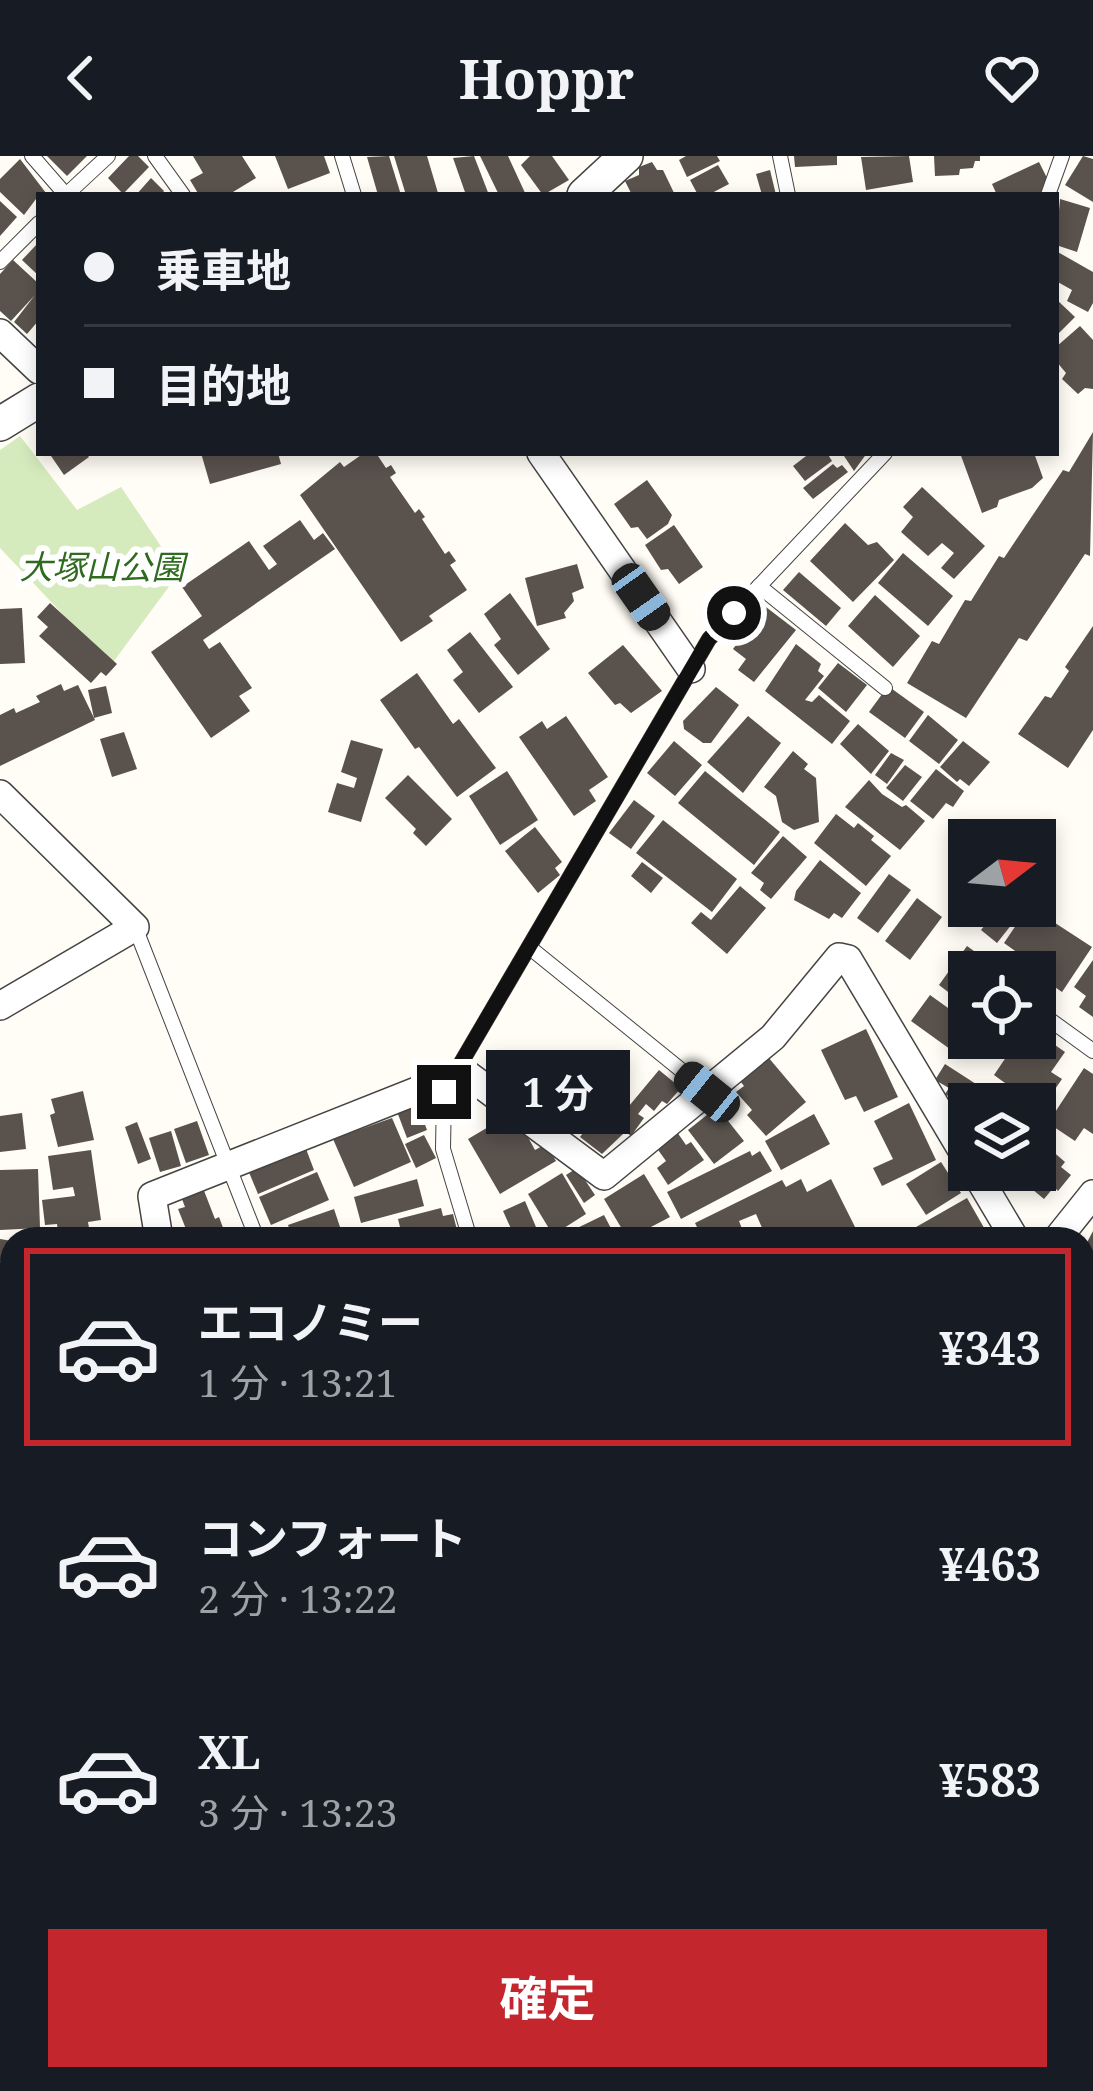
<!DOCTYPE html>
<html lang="ja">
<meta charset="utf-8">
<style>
:root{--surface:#171b24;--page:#20242c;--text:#f1f3f6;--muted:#9ea1a6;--line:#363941;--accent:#c4262e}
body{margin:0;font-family:"Noto Serif","Noto Sans JP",serif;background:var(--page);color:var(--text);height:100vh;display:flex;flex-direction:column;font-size:45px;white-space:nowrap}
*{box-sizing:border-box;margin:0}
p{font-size:39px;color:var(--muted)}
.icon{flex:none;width:66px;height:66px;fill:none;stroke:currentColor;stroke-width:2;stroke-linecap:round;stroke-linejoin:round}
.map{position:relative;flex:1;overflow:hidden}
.details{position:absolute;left:0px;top:1071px;width:1095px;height:864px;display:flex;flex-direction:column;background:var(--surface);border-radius:36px 36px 0 0;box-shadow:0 6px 18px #0003}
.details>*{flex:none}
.banner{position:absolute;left:36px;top:36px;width:1023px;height:264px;border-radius:0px;box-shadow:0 6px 18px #0003;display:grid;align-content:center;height:264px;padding:0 48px;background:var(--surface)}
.needle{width:78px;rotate:74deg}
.controls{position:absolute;left:948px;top:663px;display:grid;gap:24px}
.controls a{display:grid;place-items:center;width:108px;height:108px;border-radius:0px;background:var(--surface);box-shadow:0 6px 18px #0003;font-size:60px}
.end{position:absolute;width:54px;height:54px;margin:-27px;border:15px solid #111;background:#fff;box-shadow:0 0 0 6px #fff}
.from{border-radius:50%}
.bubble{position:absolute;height:84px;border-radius:0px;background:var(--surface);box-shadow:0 6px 18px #0003;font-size:39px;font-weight:700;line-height:84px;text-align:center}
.car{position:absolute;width:36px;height:72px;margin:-36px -18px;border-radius:15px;box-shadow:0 0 9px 3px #0007;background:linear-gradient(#222 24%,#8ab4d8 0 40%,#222 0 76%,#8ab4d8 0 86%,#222 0)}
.banner b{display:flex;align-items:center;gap:42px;height:114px;font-size:45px}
.banner b+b{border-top:3px solid var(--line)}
.banner i{width:30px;height:30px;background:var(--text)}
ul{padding:21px 0 0;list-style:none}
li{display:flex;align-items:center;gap:36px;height:198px;margin:0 24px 18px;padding:0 24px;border:6px solid transparent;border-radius:0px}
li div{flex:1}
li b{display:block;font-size:45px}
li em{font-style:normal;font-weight:700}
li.active{border-color:var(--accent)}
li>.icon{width:108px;height:108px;stroke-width:1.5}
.primary-button{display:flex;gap:24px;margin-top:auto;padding:24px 48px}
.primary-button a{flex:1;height:138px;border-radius:0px;background:var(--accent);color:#fff;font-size:48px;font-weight:700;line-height:138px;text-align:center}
header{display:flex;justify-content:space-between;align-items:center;height:156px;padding:0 48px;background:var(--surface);font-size:54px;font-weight:700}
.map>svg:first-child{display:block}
</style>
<header><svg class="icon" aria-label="back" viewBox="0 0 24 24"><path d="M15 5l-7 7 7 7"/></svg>Hoppr<svg class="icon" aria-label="heart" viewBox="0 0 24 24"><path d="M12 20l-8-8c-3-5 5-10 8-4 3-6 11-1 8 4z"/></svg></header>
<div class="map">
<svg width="1093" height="1935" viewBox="0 0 1093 1935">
<rect width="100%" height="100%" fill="#fffdf5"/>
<!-- green -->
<polygon fill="#d5ebbd" points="20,280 77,354 121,331 179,417 111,509 0,392 0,294"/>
<!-- building -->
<g fill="#5a524d">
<polygon points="47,0 87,0 67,20"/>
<polygon points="129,0 138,0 149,11 123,38 108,22"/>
<polygon points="193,0 242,0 256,22 228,39 199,39 190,24 203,17"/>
<polygon points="275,0 324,0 330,17 288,33"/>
<polygon points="389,0 401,39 378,39 367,1"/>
<polygon points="394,0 427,0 438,37 406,39"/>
<polygon points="474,0 489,39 466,39 453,2"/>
<polygon points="480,0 508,0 526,39 499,39"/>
<polygon points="530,0 552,0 569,24 543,39 521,9"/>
<polygon points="686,0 717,0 720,5 687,21 679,4"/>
<polygon points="794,0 837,0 837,9 795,11"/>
<polygon points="909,0 913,26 866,34 861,1"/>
<polygon points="934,0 980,0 980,5 975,5 973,12 960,13 959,19 935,20"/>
<polygon points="1083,0 1093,3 1093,46 1065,29"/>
<polygon points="20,3 46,37 39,39 24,59 0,36 0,23"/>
<polygon points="652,6 657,14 663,14 675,39 632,39 625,25 639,19 639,11"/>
<polygon points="1039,6 1047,22 1040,39 997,39 992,28"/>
<polygon points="718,9 729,28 708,39 698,39 690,24"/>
<polygon points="770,14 776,39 762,39 756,18"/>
<polygon points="151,22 164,35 161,39 136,39"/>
<polygon points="1060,43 1090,52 1077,96 1056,89"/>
<polygon points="0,45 17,61 0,80"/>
<polygon points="39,86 39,120 22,104"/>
<polygon points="1056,95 1093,116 1093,147 1088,156 1067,145 1072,134 1056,125"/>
<polygon points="13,104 39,128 39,164 27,178 14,166 35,139 11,165 0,155 0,118"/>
<polygon points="1056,143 1075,161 1056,180"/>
<polygon points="1080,170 1093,184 1093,233 1085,232 1078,238 1062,223 1066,217 1056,205 1056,191"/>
<polygon points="1093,276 1090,400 1085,398 1027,485 1019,482 966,562 907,527 932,485 939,488 965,444 971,445 999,400 1004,402 1063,314 1069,316"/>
<polygon points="49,297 86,297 89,301 64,319"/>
<polygon points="201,297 278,297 281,308 210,328"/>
<polygon points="364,297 376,297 386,312 391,309 396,317 390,321 415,357 419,353 425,361 422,363 445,398 449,395 456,405 450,409 467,434 429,460 433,465 401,486 300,339 340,306 344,311"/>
<polygon points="810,297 827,297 832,305 805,325 793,310"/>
<polygon points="842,297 867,297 854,315"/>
<polygon points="960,297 1034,297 1043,322 1032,332 999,344 997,351 982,357"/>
<polygon points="833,308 837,312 842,309 848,316 813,343 803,332"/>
<polygon points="647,324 672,359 668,368 647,383 638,371 631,372 614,348"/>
<polygon points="922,331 985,390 954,423 941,412 954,397 942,387 928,400 901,376 913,361 903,351"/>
<polygon points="300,364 314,384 323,377 335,393 203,484 209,493 220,486 252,532 239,540 250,555 211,582 151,496 202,460 182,431 249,385 269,414 277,408 263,390"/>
<polygon points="845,367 868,389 877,386 894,404 853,446 810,405"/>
<polygon points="674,369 703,411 679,428 668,413 661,414 645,389"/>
<polygon points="903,397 953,440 928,470 878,427"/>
<polygon points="577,408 584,432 572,437 574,445 564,457 566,462 537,470 525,422"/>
<polygon points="799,416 841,452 826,470 783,434"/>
<polygon points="510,437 550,493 518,519 494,489 501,483 484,458"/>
<polygon points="875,439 920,480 893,511 848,470"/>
<polygon points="50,447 117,508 106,520 101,516 91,527 39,480 48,471 37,461"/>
<polygon points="762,448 796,474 754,526 738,514 746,503 733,493 747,474 746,468"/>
<polygon points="22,452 25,507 0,508 0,453"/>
<polygon points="1093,470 1093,574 1068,612 1018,578 1045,540 1051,542 1069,515 1065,511"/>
<polygon points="470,476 513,531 479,557 453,524 463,516 447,494"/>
<polygon points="796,488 821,508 818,515 824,520 805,544 812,546 819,539 850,565 832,588 765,535"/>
<polygon points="623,489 662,535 631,557 620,547 615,549 588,517"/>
<polygon points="838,507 867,529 846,556 818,532"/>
<polygon points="417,517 453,568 459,563 496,612 457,641 419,591 415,593 380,544"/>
<polygon points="61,528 64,535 78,529 95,564 0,610 0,559 14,552 16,557 40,546 36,540"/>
<polygon points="106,530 112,557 94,562 88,534"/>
<polygon points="888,530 924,556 905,582 869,556"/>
<polygon points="716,531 739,549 711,587 703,587 684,573 683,565"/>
<polygon points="928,559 958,584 939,608 909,585"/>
<polygon points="566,560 608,621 589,634 596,645 574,660 519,581 542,565 547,573"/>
<polygon points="748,560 781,587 743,637 707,606"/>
<polygon points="858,568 889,595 871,618 840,588"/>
<polygon points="124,576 137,613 112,621 100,583"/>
<polygon points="351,584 383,593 361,666 328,656 337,627 354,632 357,622 341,616"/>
<polygon points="674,585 702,609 675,640 647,617"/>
<polygon points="963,585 990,606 969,630 960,623 957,626 940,611"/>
<polygon points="793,595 808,608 804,613 816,622 819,666 794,674 782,666 776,640 764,631"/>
<polygon points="891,597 904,604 887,628 875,619"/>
<polygon points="905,609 922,621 903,645 886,632"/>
<polygon points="936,613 964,635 953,651 946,647 933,663 910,645"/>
<polygon points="507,615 538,664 500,689 469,640"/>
<polygon points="705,615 780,676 754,709 678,647"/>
<polygon points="408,619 452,663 426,690 413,677 416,673 385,642"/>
<polygon points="869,624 882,638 902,651 906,649 925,665 900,694 845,651"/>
<polygon points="634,644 655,660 631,693 609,677"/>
<polygon points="836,658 854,672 858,667 874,680 871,684 891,700 866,730 814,687"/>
<polygon points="663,664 737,723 712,756 636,697"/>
<polygon points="535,671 562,706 555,712 560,719 538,737 505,695"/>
<polygon points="783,680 807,701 771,743 760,734 764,727 751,717"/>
<polygon points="820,704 861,737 842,762 834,757 829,763 794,744 796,735"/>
<polygon points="642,706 663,722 651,737 631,720"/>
<polygon points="889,718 911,734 878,777 857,762"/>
<polygon points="740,730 766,752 727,798 691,767 701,756 711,764"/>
<polygon points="917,742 942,761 910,804 885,785"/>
<polygon points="1029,750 1092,791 1062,836 1049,827 1052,821 1004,787"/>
<polygon points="996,755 1012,768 997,787 981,774"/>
<polygon points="967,790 1003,816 969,816 969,852 939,829"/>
<polygon points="1093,804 1093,861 1079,851 1086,840 1074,831"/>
<polygon points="930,839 969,867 969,882 975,882 961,901 911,865"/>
<polygon points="866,873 898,941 864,956 856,940 845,944 821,894"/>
<polygon points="1035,875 1065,896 1051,916 1062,923 1038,958 1035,948 1023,948 1001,933 1005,927 994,919 1019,882 1035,882"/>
<polygon points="768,901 806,946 766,980 747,959 752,954 736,936 744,930 740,925"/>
<polygon points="945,908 990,937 983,948 969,948 969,954 945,938 949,932 935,924"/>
<polygon points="1084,912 1093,918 1093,978 1084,972 1075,985 1048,967"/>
<polygon points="659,914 681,932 667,948 662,945 654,955 646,948 638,958 644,962 631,980 601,957 615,939 629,950"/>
<polygon points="83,935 94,984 58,991 50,959 55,957 51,943"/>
<polygon points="416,945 427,974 407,982 396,953"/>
<polygon points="909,947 936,1004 882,1030 873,1012 893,1003 874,965"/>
<polygon points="717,951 744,985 714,1008 688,974"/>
<polygon points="22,957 26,993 0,996 0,960"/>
<polygon points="597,958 623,978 602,998 580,981"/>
<polygon points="814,958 830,988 781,1014 765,985"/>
<polygon points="507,960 512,969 519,965 535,994 546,988 556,1005 500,1038 468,983"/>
<polygon points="392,962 411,1006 354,1031 333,983"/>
<polygon points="197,965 209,999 186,1007 174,973"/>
<polygon points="137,966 151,1003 138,1008 125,971"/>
<polygon points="171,975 181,1010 160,1016 149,982"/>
<polygon points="677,976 686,989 691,986 704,1004 668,1029 657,1012 666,1005 656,991"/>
<polygon points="424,979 436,1002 416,1012 405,988"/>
<polygon points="1035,980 1065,1006 1061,1011 1071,1019 1058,1035 1054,1031 1044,1043 1009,1014 1035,1014"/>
<polygon points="303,985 314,1014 258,1038 246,1009"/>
<polygon points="91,994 101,1064 88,1066 90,1078 59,1083 57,1068 45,1069 42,1044 75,1040 73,1031 53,1034 48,1000"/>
<polygon points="750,995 752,1000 760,995 772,1015 681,1063 667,1036"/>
<polygon points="941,1006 961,1037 926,1059 906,1028"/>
<polygon points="577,1012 595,1039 584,1047 566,1019"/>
<polygon points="38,1013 40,1072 0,1074 0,1014"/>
<polygon points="317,1016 329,1044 271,1069 259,1041"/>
<polygon points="562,1017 586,1058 553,1079 528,1038"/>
<polygon points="644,1018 670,1061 628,1083 604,1043"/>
<polygon points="417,1023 424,1050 361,1067 354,1041"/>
<polygon points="801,1023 807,1036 831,1023 861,1083 767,1083 756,1058 739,1065 746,1083 714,1083 711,1076 702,1081 695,1067 782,1024 786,1031"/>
<polygon points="201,1027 215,1063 219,1061 225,1077 209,1083 190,1083 178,1053 185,1051 179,1035"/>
<polygon points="967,1042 987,1077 976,1083 895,1083"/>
<polygon points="525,1045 541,1083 501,1083 513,1077 503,1055"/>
<polygon points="441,1052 443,1060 453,1058 459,1082 403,1083 398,1063"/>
<polygon points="334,1053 344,1083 293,1083 288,1069"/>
<polygon points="604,1059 615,1080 569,1083 567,1077"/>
<polygon points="1093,1075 1093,1184 1083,1179 1083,1094"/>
<polygon points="0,1083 12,1085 12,1107 0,1105"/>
<polygon points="12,1124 12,1166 0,1129"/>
<polygon points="0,1147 12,1176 12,1300 0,1270"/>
<polygon points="1083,1270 1093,1280 1093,1316 1083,1327"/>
<polygon points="12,1380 12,1413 6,1416 3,1410 0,1412 0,1387"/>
<polygon points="12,1440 12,1475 0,1452 0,1447"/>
<polygon points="0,1518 12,1542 12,1552 0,1558"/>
<polygon points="12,1590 12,1631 0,1636 0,1596"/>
<polygon points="1083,1621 1093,1635 1093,1674 1083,1681"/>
<polygon points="12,1634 12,1671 0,1645 0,1639"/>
<polygon points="12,1695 12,1739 1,1744 0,1701"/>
<rect x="1083" y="1739" width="10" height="185"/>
<polygon points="12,1827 12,1867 0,1873 0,1833"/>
<polygon points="20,1923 89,1923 93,1935 34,1935"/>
<polygon points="179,1923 192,1923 198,1935 157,1935"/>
<polygon points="259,1923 315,1923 317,1928 303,1935 287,1935 285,1931 265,1935"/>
<polygon points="332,1923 374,1923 381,1935 311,1935"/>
<polygon points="454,1923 516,1923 522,1935 432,1935"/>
<polygon points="614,1923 630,1923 637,1930 633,1935 603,1935"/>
<polygon points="643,1923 658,1923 677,1935 635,1935"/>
<polygon points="984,1923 1070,1923 1069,1935 976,1935"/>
</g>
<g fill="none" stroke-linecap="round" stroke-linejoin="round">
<defs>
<g id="service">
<polyline points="32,0 66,39"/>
<polyline points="155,0 183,39"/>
<polyline points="342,0 354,39"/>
<polyline points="780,0 788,39"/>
<polyline points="66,39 108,0"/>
<polyline points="1048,39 1062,0"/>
<polyline points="0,106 39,67"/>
<polyline points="759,430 885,532"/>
<polyline points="135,771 257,1083"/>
<polyline points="529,791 707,935"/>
<polyline points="1035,853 1093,895"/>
<polyline points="470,1083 443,993 444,936 709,483 885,297"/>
<polyline points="572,1923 588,1935"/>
</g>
<g id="minor">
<polyline points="0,177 39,214"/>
<polyline points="541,297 691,513"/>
<polyline points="0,638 135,771 0,850"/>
<polyline points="974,1014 1015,1083"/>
<polyline points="159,1083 152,1040 457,919 468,919 604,1020 773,881 839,801 848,803 969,1006"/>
<polyline points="1057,1083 1093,1038"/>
<polyline points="0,1581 12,1574"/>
<polyline points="242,1923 248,1935"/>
<polyline points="403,1923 409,1935"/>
<polyline points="686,1923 712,1935"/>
</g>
<g id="tertiary">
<polyline points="584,39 626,0"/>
<polyline points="0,268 39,244"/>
</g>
</defs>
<!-- service casing -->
<use href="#service" stroke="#444" stroke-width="16"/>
<!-- minor casing -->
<use href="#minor" stroke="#444" stroke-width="30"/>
<!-- tertiary casing -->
<use href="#tertiary" stroke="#444" stroke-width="36"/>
<!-- service -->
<use href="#service" stroke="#fff" stroke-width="14"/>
<!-- minor -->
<use href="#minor" stroke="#fff" stroke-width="27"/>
<!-- tertiary -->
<use href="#tertiary" stroke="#fff" stroke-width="33"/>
</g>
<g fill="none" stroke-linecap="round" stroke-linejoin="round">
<!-- route -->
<polyline stroke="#111" stroke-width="15" points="444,936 709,483 734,457"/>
</g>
<g text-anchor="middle" stroke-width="12" stroke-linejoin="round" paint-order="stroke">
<!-- park labels -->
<g font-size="33" font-style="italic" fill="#2f6b1f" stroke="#fff">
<text x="102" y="423">大塚山公園</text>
</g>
</g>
</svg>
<div class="controls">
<a><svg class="needle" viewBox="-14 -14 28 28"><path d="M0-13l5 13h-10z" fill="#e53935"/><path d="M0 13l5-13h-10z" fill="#9ea1a6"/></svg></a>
<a><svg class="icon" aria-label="locate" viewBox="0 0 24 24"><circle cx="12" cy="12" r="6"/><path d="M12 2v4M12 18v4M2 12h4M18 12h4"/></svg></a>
<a><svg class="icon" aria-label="layers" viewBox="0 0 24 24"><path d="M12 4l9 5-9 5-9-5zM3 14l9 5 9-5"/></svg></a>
</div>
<i class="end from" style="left:734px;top:457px"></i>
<i class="end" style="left:444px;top:936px"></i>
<div class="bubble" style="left:486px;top:894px;width:144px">1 分</div>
<i class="car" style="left:641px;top:441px;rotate:145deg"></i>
<i class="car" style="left:707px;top:936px;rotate:309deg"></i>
<div class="banner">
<b><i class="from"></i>乗車地</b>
<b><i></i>目的地</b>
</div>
<section class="details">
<ul>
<li class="active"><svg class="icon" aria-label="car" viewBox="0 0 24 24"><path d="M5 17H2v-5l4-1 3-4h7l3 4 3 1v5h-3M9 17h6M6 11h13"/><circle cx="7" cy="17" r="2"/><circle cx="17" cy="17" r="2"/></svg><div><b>エコノミー</b><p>1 分 · 13:21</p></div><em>¥343</em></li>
<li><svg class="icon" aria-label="car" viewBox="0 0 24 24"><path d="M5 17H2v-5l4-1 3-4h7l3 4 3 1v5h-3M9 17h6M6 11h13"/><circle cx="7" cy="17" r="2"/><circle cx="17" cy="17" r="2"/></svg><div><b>コンフォート</b><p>2 分 · 13:22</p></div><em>¥463</em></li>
<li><svg class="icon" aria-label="car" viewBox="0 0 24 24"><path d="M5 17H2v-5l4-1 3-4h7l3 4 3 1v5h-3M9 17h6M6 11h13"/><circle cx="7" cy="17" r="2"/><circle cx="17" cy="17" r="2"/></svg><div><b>XL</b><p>3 分 · 13:23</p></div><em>¥583</em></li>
</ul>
<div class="primary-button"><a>確定</a></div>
</section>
</div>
